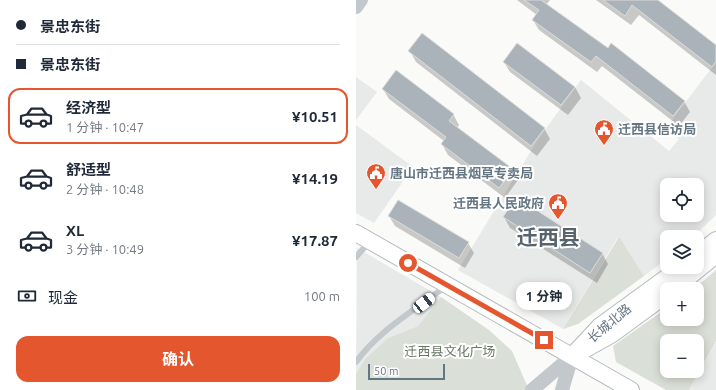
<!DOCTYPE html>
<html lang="zh">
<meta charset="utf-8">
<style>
:root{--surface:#fff;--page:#f6f6f7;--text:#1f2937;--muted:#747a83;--line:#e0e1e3;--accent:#e4572e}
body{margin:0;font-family:Ubuntu,"Noto Sans SC",sans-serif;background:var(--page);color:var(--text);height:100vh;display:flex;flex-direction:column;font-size:15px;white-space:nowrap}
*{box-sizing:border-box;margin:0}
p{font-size:13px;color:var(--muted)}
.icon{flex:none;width:22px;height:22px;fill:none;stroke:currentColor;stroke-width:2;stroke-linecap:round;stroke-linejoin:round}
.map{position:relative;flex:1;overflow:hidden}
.panel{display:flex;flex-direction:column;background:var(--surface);width:356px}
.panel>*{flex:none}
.banner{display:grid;align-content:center;height:88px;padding:0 16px;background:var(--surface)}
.fabs{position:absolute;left:304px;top:178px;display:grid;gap:8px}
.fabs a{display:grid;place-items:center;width:44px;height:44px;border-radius:8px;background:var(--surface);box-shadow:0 2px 10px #0003;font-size:20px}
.scale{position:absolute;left:12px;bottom:10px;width:77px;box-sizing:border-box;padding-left:4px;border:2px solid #657683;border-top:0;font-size:11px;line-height:14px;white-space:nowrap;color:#657683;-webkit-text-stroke:3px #fff;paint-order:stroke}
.end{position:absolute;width:18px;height:18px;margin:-9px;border:5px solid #e4572e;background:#fff;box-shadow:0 0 0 2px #fff}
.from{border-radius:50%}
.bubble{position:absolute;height:28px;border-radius:12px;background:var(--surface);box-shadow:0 2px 10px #0003;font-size:13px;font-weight:700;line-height:28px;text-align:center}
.car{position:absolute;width:12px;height:24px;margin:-12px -6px;border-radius:5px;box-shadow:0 0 3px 1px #0007;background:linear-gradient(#fff 24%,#345 0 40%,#fff 0 76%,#345 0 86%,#fff 0)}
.banner b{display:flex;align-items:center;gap:14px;height:38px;font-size:15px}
.banner b+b{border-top:1px solid var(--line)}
.banner i{width:10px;height:10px;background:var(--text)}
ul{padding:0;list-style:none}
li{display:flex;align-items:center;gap:12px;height:56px;margin:0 8px 6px;padding:0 8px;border:2px solid transparent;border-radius:12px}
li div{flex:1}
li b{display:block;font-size:15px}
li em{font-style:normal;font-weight:700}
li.on{border-color:var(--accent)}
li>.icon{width:36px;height:36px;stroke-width:1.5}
.pay{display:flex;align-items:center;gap:10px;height:44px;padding:0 16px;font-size:15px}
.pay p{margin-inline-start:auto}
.cta{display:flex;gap:8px;margin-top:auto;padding:8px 16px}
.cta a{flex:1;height:46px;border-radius:12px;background:var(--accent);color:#fff;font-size:16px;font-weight:700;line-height:46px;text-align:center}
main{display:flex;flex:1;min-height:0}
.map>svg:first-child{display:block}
</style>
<main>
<section class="panel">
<div class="banner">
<b><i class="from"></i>景忠东街</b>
<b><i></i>景忠东街</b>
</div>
<ul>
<li class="on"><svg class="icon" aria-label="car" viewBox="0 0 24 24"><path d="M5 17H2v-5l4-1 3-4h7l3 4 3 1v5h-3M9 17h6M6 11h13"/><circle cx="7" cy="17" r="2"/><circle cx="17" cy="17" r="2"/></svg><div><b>经济型</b><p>1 分钟 · 10:47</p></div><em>¥10.51</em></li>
<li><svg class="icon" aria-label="car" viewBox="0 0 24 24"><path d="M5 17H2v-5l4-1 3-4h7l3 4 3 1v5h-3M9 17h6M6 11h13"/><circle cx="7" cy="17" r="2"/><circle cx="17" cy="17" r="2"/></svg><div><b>舒适型</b><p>2 分钟 · 10:48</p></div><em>¥14.19</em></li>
<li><svg class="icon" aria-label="car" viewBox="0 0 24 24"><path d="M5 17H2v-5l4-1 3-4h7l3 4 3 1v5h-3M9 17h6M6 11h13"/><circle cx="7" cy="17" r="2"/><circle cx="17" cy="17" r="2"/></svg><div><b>XL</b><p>3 分钟 · 10:49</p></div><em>¥17.87</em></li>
</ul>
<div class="pay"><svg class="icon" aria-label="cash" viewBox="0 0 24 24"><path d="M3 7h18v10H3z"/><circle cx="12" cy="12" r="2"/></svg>现金<p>100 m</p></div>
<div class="cta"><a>确认</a></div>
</section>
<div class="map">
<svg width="360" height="390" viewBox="0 0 360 390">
<rect width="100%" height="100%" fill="#fafaf8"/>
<!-- built -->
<g fill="#e8e9e9" fill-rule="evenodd">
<path d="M 360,62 L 360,215 L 337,237 L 311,237 L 311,259 L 288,276 L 262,237 L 207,329 L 102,270 L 181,141 L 225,80 L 313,151 L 323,139 L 310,128 ZM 311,185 L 341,185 L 341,215 L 311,215 Z"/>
<polygon points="0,77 21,92 0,120"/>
<polygon points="0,125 57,167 18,223 0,213"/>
<polygon points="1,248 85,297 62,326 32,338 8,360 0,374"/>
<polygon points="360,342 360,390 333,390"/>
</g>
<!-- green -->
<g fill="#dadfd7" fill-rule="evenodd">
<polygon points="263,237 288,276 222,324 207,329"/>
<path d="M 360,270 L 360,341 L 333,390 L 310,390 L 260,362 L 257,346 L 311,308 L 311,319 L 341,319 L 341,289 L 338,289 ZM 311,341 L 341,341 L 341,371 L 311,371 Z"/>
<polygon points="85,297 133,330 156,351 173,390 0,390 0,374 8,360 32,338 62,326"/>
</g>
<!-- shadow -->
<g fill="#0003">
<polygon points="161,0 194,0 190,5 328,101 334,112 323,126 246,66 241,72 183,30 177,20 181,15"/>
<polygon points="240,0 300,0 360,47 360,75 283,15 275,25"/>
<polygon points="67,34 188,128 194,139 181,156 60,62 54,51"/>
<polygon points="148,62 219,87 225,98 212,115 154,72"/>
<polygon points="27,89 97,114 103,125 101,128 156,170 162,180 149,198 92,155 86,144 88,141 33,99"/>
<polygon points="33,216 112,243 118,253 109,268 39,226"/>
<polygon points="148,217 246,253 252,264 241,283 154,228"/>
</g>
<!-- building -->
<g fill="#aab3b9" stroke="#dcdcda">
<polygon points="168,0 185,0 252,48 255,43 329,101 317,116 240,56 235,62 176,20 183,10"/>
<polygon points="247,0 302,0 360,45 360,61 356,67 276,5 269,16"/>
<polygon points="66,33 189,128 175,146 52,51"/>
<polygon points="161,43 219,87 205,105 147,62"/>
<polygon points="40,70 98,114 93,121 157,169 143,188 85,144 90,137 26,89"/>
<polygon points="160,197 247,253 234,273 147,217"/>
<polygon points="42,200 113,242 103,258 32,216"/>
</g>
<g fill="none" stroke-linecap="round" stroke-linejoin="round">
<defs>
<g id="secondary">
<polyline points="0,233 275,390"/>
<polyline points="341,255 360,240"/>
<polyline points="318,289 360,255"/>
<polyline points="228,350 255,335 311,294"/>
<polyline points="216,356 244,326 325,267"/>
</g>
</defs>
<!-- secondary casing -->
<use href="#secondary" stroke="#b3babf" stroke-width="18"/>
<!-- service -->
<g stroke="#c3c8cc" stroke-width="6">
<polyline points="0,257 14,241"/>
<path d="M 0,362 C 23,330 59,310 90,286"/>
</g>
<!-- tertiary -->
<g stroke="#c3c8cc" stroke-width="14">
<polyline points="0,7 5,0"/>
<polyline points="176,390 216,356"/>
<polyline points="206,390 216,356"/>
</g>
<!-- secondary -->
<use href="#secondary" stroke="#fff" stroke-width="16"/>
</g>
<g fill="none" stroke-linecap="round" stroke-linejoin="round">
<!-- route -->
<polyline stroke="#e4572e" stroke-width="5" points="52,263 188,340"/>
</g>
<!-- icons -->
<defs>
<symbol id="civic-pin" viewBox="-11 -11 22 30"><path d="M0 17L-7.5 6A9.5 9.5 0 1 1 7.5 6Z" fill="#e4572e" stroke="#fff"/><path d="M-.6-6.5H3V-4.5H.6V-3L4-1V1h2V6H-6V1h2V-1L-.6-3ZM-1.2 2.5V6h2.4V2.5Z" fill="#fff"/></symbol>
</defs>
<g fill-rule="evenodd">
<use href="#civic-pin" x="237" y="118" width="22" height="30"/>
<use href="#civic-pin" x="9" y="162" width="22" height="30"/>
<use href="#civic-pin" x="191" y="192" width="22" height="30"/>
</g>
<g text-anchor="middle" stroke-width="4" stroke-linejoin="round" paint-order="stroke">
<!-- poi labels -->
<g font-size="13" font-weight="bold" fill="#657683" stroke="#fff" text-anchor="start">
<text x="262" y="134">迁西县信访局</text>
<text x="34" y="178">唐山市迁西县烟草专卖局</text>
<text x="188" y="208" text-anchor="end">迁西县人民政府</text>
</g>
<!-- street labels -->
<g font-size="13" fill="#657683" stroke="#fff">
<text transform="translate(253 323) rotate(-40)" y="5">长城北路</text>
</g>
<!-- park labels -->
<g font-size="13" fill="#687a64" stroke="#fff">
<text x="94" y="356">迁西县文化广场</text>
</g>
<!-- town labels -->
<g font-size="21" font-weight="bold" fill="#57646e" stroke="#fff">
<text x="192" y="245">迁西县</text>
</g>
</g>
</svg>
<div class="fabs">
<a><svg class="icon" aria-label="locate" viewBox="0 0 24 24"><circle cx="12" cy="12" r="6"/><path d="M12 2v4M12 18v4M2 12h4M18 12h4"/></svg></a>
<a><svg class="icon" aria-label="layers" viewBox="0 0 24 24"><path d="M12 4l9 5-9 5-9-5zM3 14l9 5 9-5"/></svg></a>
<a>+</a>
<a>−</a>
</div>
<div class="scale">50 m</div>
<i class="end from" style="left:52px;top:263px"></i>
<i class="end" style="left:188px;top:340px"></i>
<div class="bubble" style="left:160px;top:282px;width:56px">1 分钟</div>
<i class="car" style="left:68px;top:303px;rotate:52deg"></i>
</div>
</main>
